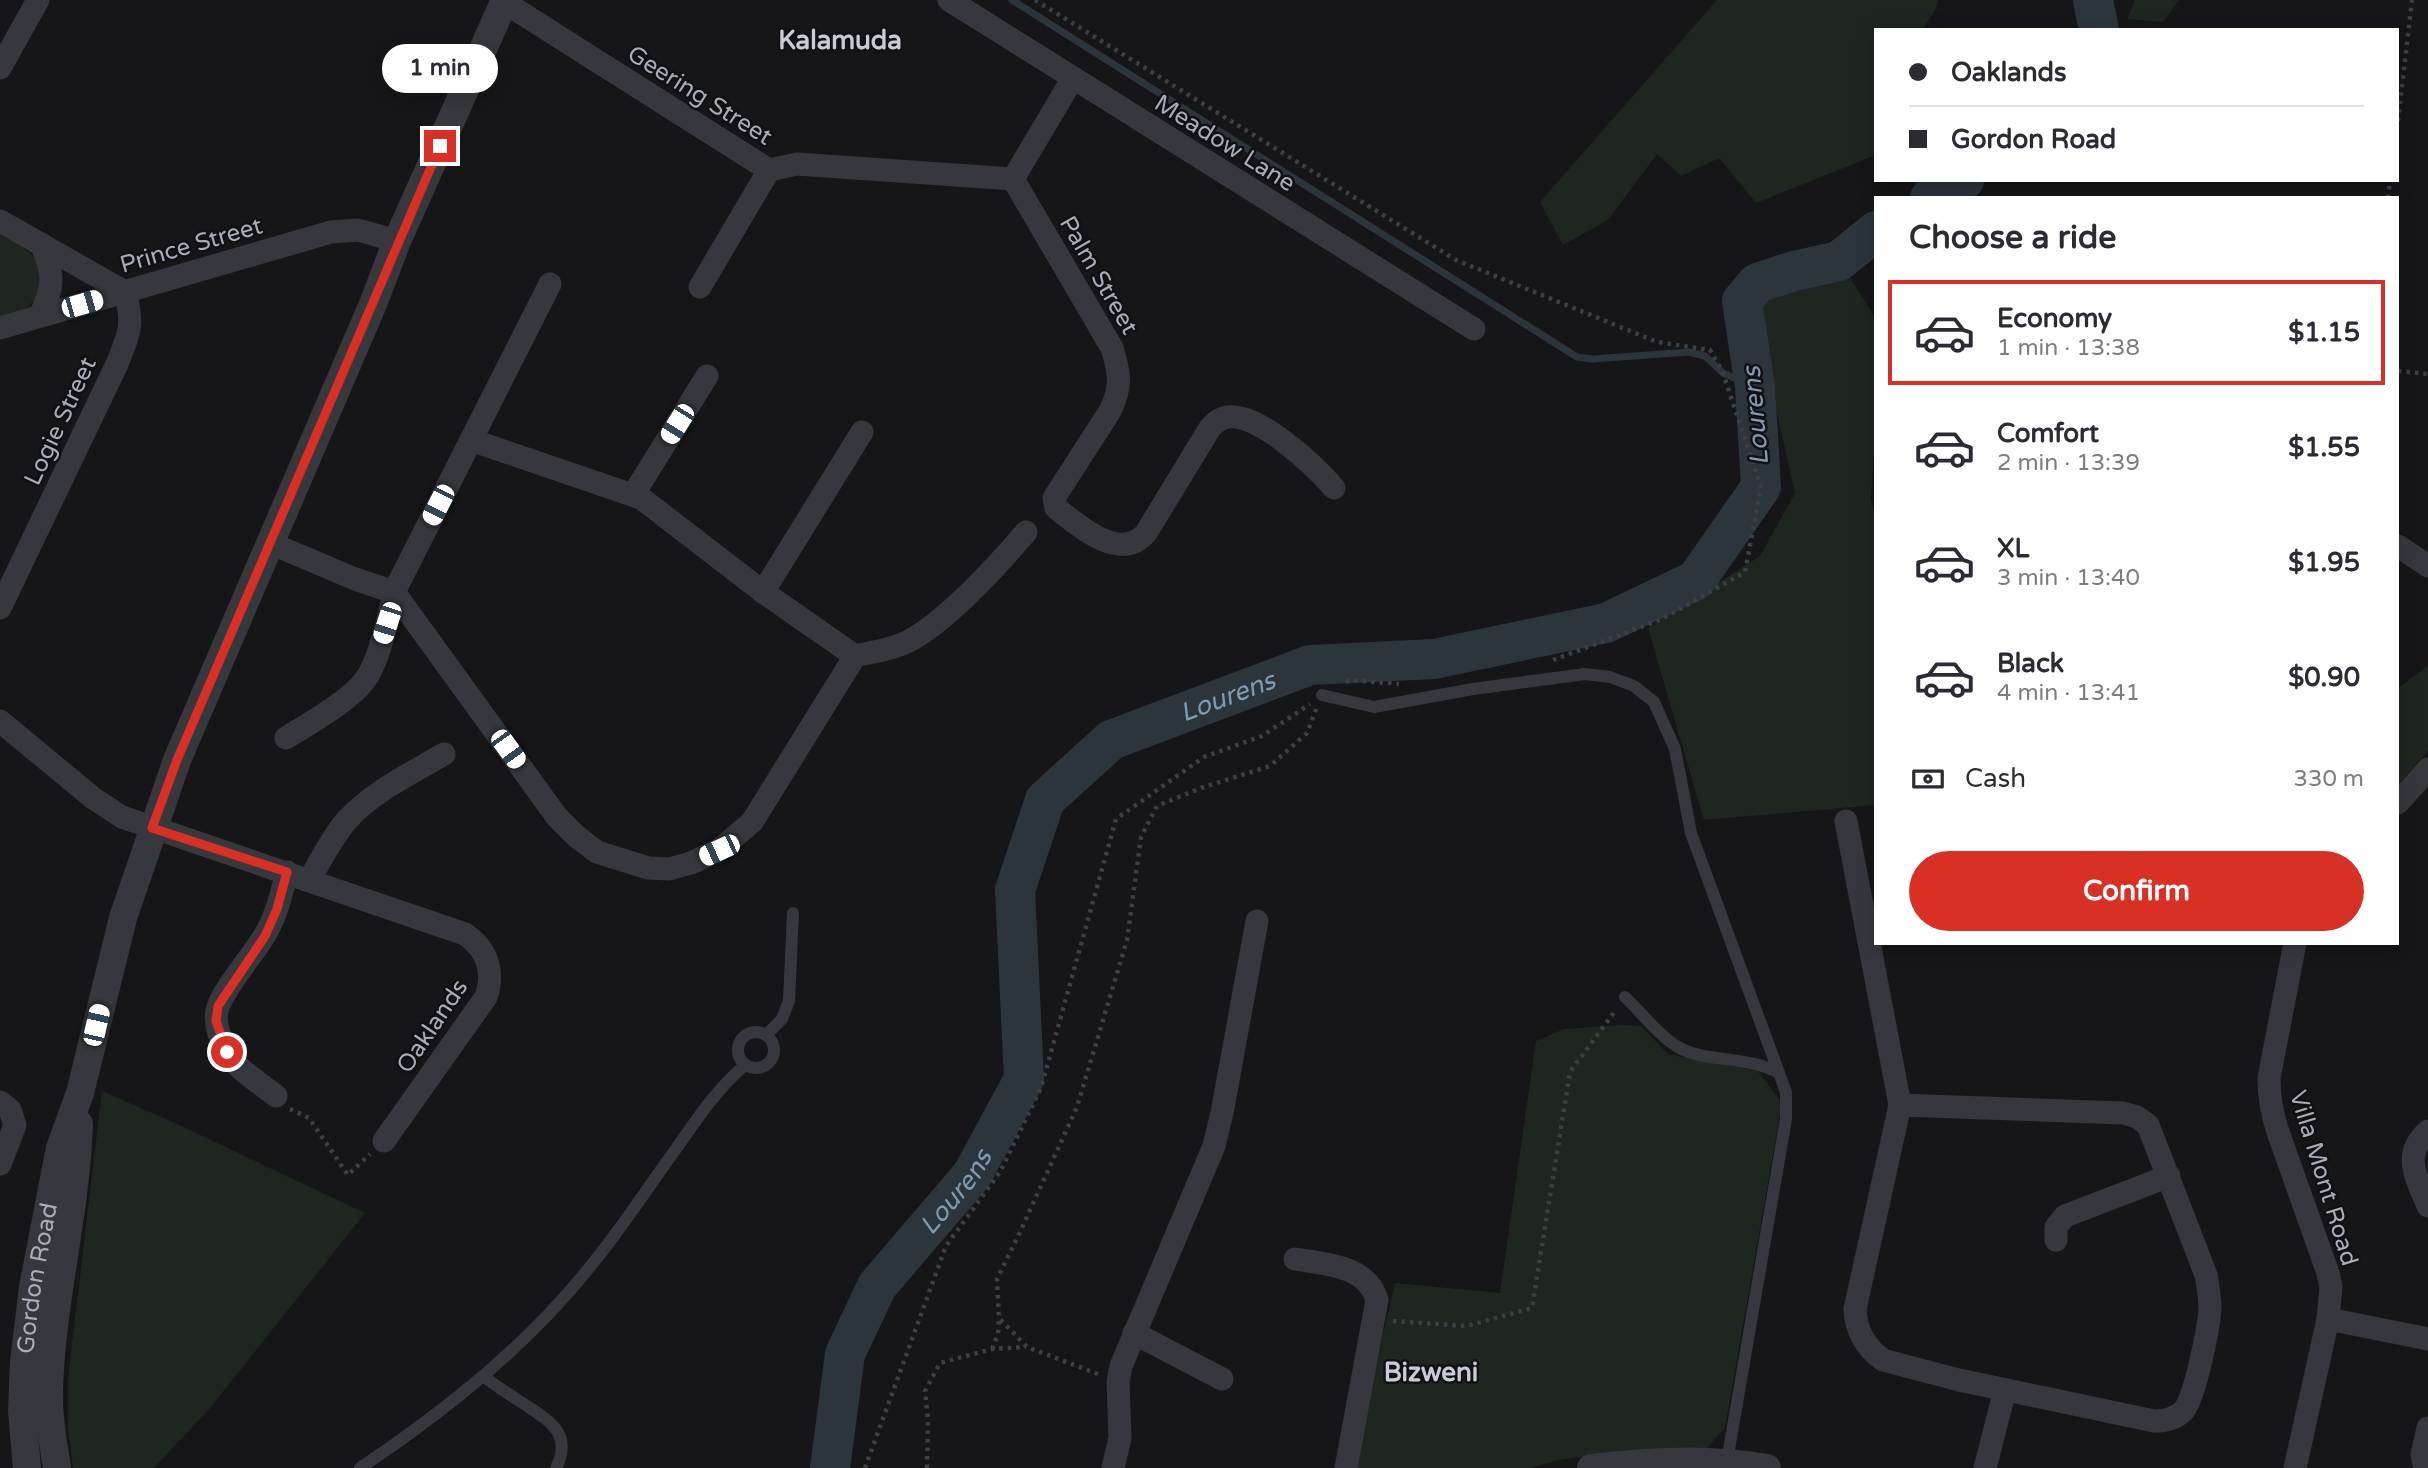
<!DOCTYPE html>
<meta charset="utf-8">
<style>
:root{--surface:#fff;--page:#f2f2f3;--text:#2b2b33;--muted:#7c7c81;--line:#e1e1e2;--accent:#d93025}
body{margin:0;font-family:"Varela Round",sans-serif;background:var(--page);color:var(--text);height:100vh;display:flex;flex-direction:column;font-size:26px;white-space:nowrap}
*{box-sizing:border-box;margin:0}
p{font-size:23px;color:var(--muted)}
.icon{flex:none;width:38px;height:38px;fill:none;stroke:currentColor;stroke-width:2;stroke-linecap:round;stroke-linejoin:round}
.map{position:relative;flex:1;overflow:hidden}
.details{position:absolute;left:1874px;top:196px;width:525px;height:749px;display:flex;flex-direction:column;background:var(--surface);border-radius:0px;box-shadow:0 4px 18px #0003}
.details>*{flex:none}
.top-card{position:absolute;left:1874px;top:28px;width:525px;height:154px;border-radius:0px;box-shadow:0 4px 18px #0003;display:grid;align-content:center;height:154px;padding:0 35px;background:var(--surface)}
.end{position:absolute;width:32px;height:32px;margin:-16px;border:9px solid #d93025;background:#fff;box-shadow:0 0 0 4px #fff}
.from{border-radius:50%}
.bubble{position:absolute;height:49px;border-radius:24px;background:var(--surface);box-shadow:0 4px 18px #0003;font-size:23px;font-weight:800;line-height:49px;text-align:center}
.car{position:absolute;width:21px;height:42px;margin:-21px -10px;border-radius:9px;box-shadow:0 0 5px 2px #0007;background:linear-gradient(#fff 24%,#345 0 40%,#fff 0 76%,#345 0 86%,#fff 0)}
.top-card b{display:flex;align-items:center;gap:24px;height:66px;font-size:26px}
.top-card b+b{border-top:2px solid var(--line)}
.top-card i{width:18px;height:18px;background:var(--text)}
ul{padding:0;list-style:none}
li{display:flex;align-items:center;gap:21px;height:105px;margin:0 14px 10px;padding:0 21px;border:4px solid transparent;border-radius:0px}
li div{flex:1}
li b{display:block;font-size:26px}
li em{font-style:normal;font-weight:800}
li.selected{border-color:var(--accent)}
li>.icon{width:63px;height:63px;stroke-width:1.5}
h2{padding:0 35px;font-size:32px;line-height:84px}
.pay{display:flex;align-items:center;gap:18px;height:77px;padding:0 35px;font-size:26px}
.pay p{margin-inline-start:auto}
.action{display:flex;gap:14px;margin-top:auto;padding:14px 35px}
.action a{flex:1;height:80px;border-radius:42px;background:var(--accent);color:#fff;font-size:28px;font-weight:800;line-height:80px;text-align:center}
.map>svg:first-child{display:block}
</style>
<div class="map">
<svg width="2428" height="1468" viewBox="0 0 2428 1468">
<rect width="100%" height="100%" fill="#161618"/>
<!-- green -->
<g fill="#1e261f">
<polygon points="1717,0 1938,0 1936,9 1922,30 1876,30 1876,155 1756,203 1719,158 1681,176 1657,154 1608,220 1563,245 1540,202"/>
<polygon points="2135,0 2179,0 2163,22 2127,19"/>
<path d="M 0,235 C 10,240 21,245 29,252 C 45,266 44,295 27,307 C 19,313 9,314 0,317 Z"/>
<polygon points="1849,276 1876,319 1876,421 1871,498 1876,524 1876,805 1704,820 1648,628 1760,556 1795,493 1758,327 1757,300 1804,281"/>
<polygon points="2428,666 2428,751 2398,785 2398,688"/>
<polygon points="1620,1025 1641,1026 1668,1054 1758,1071 1782,1103 1725,1428 1706,1449 1644,1449 1558,1460 1530,1468 1352,1468 1395,1283 1500,1293 1536,1041 1564,1029"/>
<polygon points="102,1091 175,1123 365,1213 210,1408 154,1468 73,1468 68,1428 68,1378"/>
</g>
<g fill="none" stroke-linecap="round" stroke-linejoin="round">
<!-- stream -->
<polyline stroke="#2c353c" stroke-width="7" points="1012,0 1577,357 1593,359 1689,352 1705,356 1723,373 1755,387"/>
<!-- river -->
<g stroke="#2c353c" stroke-width="40">
<polyline points="2093,0 2099,30"/>
<polyline points="1930,198 1964,180"/>
<path id="s1" d="M 830,1468 L 845,1354 L 877,1286 L 972,1175 L 1024,1079 L 1015,890 L 1045,800 L 1111,740 L 1310,665 L 1434,659 L 1606,623 L 1696,580 L 1761,487 L 1755,387 L 1742,301 L 1757,283 L 1794,271 L 1839,261 L 1876,231"/>
</g>
<!-- path -->
<g stroke="#3d3f44" stroke-width="4.5" stroke-dasharray="3.5 5" stroke-linecap="butt">
<polyline points="1035,0 1456,260 1657,342 1710,350 1723,373 1761,487 1745,572 1662,619 1553,660"/>
<polyline points="2398,121 2412,0"/>
<polyline points="2388,198 2390,180"/>
<polyline points="2398,371 2428,374"/>
<polyline points="1346,682 1351,680 1399,684"/>
<polyline points="290,1109 309,1118 348,1175 370,1154"/>
<polyline points="1393,1321 1467,1326 1532,1308 1570,1072 1615,1011"/>
<polyline points="992,1349 998,1334 999,1319"/>
<polyline points="1098,1374 1027,1347 999,1318 997,1279 1020,1232 1077,1107 1127,940 1141,837 1157,806 1201,788 1270,766 1307,733 1317,707"/>
<polyline points="865,1468 946,1246 1000,1172 1041,1088 1116,819 1204,757 1262,736 1310,704"/>
<polyline points="927,1468 928,1420 925,1391 940,1363 992,1349 1026,1347"/>
</g>
<!-- service -->
<g stroke="#37383d" stroke-width="12">
<polyline points="1322,695 1374,707 1473,689 1585,674 1610,677 1634,686 1654,702 1675,749 1691,833 1779,1073"/>
<path d="M 1625,997 C 1642,1013 1658,1035 1678,1047 C 1705,1063 1746,1055 1779,1073 L 1786,1092 L 1786,1119 L 1727,1461"/>
<circle cx="756" cy="1050" r="18"/>
<polyline points="766,1035 782,1019 789,1001 793,913"/>
<path d="M 483,1376 C 496,1386 510,1395 524,1404 C 550,1421 573,1434 556,1468"/>
<path d="M 360,1468 C 448,1409 532,1342 597,1258 C 626,1222 651,1183 678,1146 C 698,1117 718,1088 745,1065"/>
</g>
<!-- minor -->
<g stroke="#37383d" stroke-width="23">
<polyline points="949,0 1474,329"/>
<polyline points="504,2 769,170 797,164 1013,179"/>
<polyline points="0,68 38,0"/>
<path d="M 1013,179 L 1112,348 C 1120,374 1122,386 1110,411 L 1054,498 L 1056,508 C 1079,526 1120,563 1146,533 L 1210,428 C 1215,422 1221,418 1228,417 C 1259,413 1315,466 1334,488"/>
<polyline points="1013,179 1073,78"/>
<path d="M 0,221 L 125,292 C 134,325 130,332 117,364 L 0,608"/>
<polyline points="700,287 769,170"/>
<path d="M 40,316 C 54,285 55,276 41,244"/>
<polyline points="0,328 331,232 358,230 397,241"/>
<polyline points="471,440 641,498 763,592 855,656"/>
<polyline points="633,495 707,376"/>
<path d="M 270,543 L 355,579 L 394,592 L 557,817 L 576,836 L 597,852 L 648,868 L 669,869 L 691,863 L 719,850 L 752,822 L 855,656 C 872,652 891,650 907,642 C 945,623 998,565 1026,532"/>
<polyline points="2398,546 2428,566"/>
<polyline points="763,592 862,432"/>
<path d="M 0,721 L 93,798 L 122,817 L 465,934 C 487,949 495,972 486,997 L 384,1141"/>
<path d="M 286,738 C 308,724 351,700 365,680 C 379,662 389,616 394,592 L 550,284"/>
<polyline points="2398,803 2428,769"/>
<path d="M 1846,821 L 1900,1105 L 1855,1309 C 1856,1331 1865,1347 1883,1360 L 1959,1380 L 2154,1421 C 2165,1421 2176,1419 2184,1410 C 2195,1397 2209,1327 2210,1308 C 2210,1297 2208,1286 2206,1275 L 2148,1125 L 2137,1117 L 2123,1113 L 1900,1105"/>
<path d="M 309,880 C 321,861 332,836 348,819 C 374,791 410,774 444,754"/>
<path d="M 2295,943 L 2269,1078 C 2269,1098 2272,1114 2278,1132 L 2328,1273 L 2331,1287 L 2328,1319 L 2295,1468"/>
<path d="M 276,1096 C 260,1083 238,1070 227,1053 C 221,1042 214,1023 217,1011 C 220,993 252,956 263,938 C 276,918 281,895 287,872"/>
<polyline points="0,1102 10,1110 15,1125 0,1164"/>
<path d="M 2428,1131 C 2401,1155 2417,1178 2428,1206"/>
<polyline points="2056,1240 2056,1227 2065,1216 2169,1176"/>
<path d="M 1295,1259 C 1325,1264 1367,1265 1377,1300 L 1346,1468"/>
<polyline points="2328,1319 2428,1339"/>
<polyline points="1134,1333 1222,1379"/>
<polyline points="1113,1468 1120,1438 1118,1382 1121,1366 1214,1146 1222,1113 1257,921"/>
<polyline points="1985,1468 2005,1390"/>
<polyline points="2425,1468 2422,1455 2428,1428"/>
</g>
<!-- tertiary -->
<g stroke="#37383d" stroke-width="28">
<path id="s2" d="M 27,1468 L 22,1411 L 24,1362 L 33,1287 L 60,1148 L 80,1093 L 123,918 L 177,760 L 373,304 L 397,241 L 505,0"/>
<path d="M 57,1468 C 53,1442 48,1415 49,1388 C 52,1299 76,1213 79,1124"/>
<path d="M 1591,1468 C 1650,1461 1708,1458 1767,1468"/>
</g>
</g>
<g fill="none" stroke-linecap="round" stroke-linejoin="round">
<!-- route -->
<polyline stroke="#d93025" stroke-width="9" points="227,1052 216,1021 218,1006 265,936 277,909 287,872 152,828 177,760 440,146"/>
</g>
<g text-anchor="middle" stroke-width="5" stroke-linejoin="round" paint-order="stroke">
<!-- street labels -->
<g font-size="24" fill="#a8adb8" stroke="#111113">
<text transform="translate(700 95) rotate(32)" y="8">Geering Street</text>
<text transform="translate(1225 143) rotate(32)" y="8">Meadow Lane</text>
<text transform="translate(191 245) rotate(-16)" y="8">Prince Street</text>
<text transform="translate(1099 275) rotate(60)" y="8">Palm Street</text>
<text transform="translate(60 421) rotate(-65)" y="8">Logie Street</text>
<text transform="translate(432 1026) rotate(-56)" y="8">Oaklands</text>
<text transform="translate(2324 1178) rotate(73)" y="8">Villa Mont Road</text>
<text dy="8" stroke="none"><textPath href="#s2" startOffset="191">Gordon Road</textPath></text>
</g>
<!-- neighbourhood labels -->
<g font-size="26" font-weight="bold" fill="#c9ccd4" stroke="#111113">
<text x="840" y="49">Kalamuda</text>
<text x="1431" y="1381">Bizweni</text>
</g>
<!-- water labels -->
<g font-size="26" font-style="italic" fill="#7f9bb3" stroke="#111113">
<text transform="translate(1755 416) rotate(-95)" y="9">Lourens</text>
<text dy="9" stroke="none"><textPath href="#s1" startOffset="943">Lourens</textPath></text>
<text dy="9" stroke="none"><textPath href="#s1" startOffset="313">Lourens</textPath></text>
</g>
</g>
</svg>
<i class="end from" style="left:227px;top:1052px"></i>
<i class="end" style="left:440px;top:146px"></i>
<div class="bubble" style="left:382px;top:44px;width:116px">1 min</div>
<i class="car" style="left:82px;top:304px;rotate:74deg"></i>
<i class="car" style="left:677px;top:424px;rotate:212deg"></i>
<i class="car" style="left:438px;top:505px;rotate:207deg"></i>
<i class="car" style="left:387px;top:623px;rotate:198deg"></i>
<i class="car" style="left:508px;top:749px;rotate:144deg"></i>
<i class="car" style="left:719px;top:850px;rotate:245deg"></i>
<i class="car" style="left:96px;top:1025px;rotate:13deg"></i>
<div class="top-card">
<b><i class="from"></i>Oaklands</b>
<b><i></i>Gordon Road</b>
</div>
<section class="details">
<h2>Choose a ride</h2>
<ul>
<li class="selected"><svg class="icon" aria-label="car" viewBox="0 0 24 24"><path d="M5 17H2v-5l4-1 3-4h7l3 4 3 1v5h-3M9 17h6M6 11h13"/><circle cx="7" cy="17" r="2"/><circle cx="17" cy="17" r="2"/></svg><div><b>Economy</b><p>1 min · 13:38</p></div><em>$1.15</em></li>
<li><svg class="icon" aria-label="car" viewBox="0 0 24 24"><path d="M5 17H2v-5l4-1 3-4h7l3 4 3 1v5h-3M9 17h6M6 11h13"/><circle cx="7" cy="17" r="2"/><circle cx="17" cy="17" r="2"/></svg><div><b>Comfort</b><p>2 min · 13:39</p></div><em>$1.55</em></li>
<li><svg class="icon" aria-label="car" viewBox="0 0 24 24"><path d="M5 17H2v-5l4-1 3-4h7l3 4 3 1v5h-3M9 17h6M6 11h13"/><circle cx="7" cy="17" r="2"/><circle cx="17" cy="17" r="2"/></svg><div><b>XL</b><p>3 min · 13:40</p></div><em>$1.95</em></li>
<li><svg class="icon" aria-label="car" viewBox="0 0 24 24"><path d="M5 17H2v-5l4-1 3-4h7l3 4 3 1v5h-3M9 17h6M6 11h13"/><circle cx="7" cy="17" r="2"/><circle cx="17" cy="17" r="2"/></svg><div><b>Black</b><p>4 min · 13:41</p></div><em>$0.90</em></li>
</ul>
<div class="pay"><svg class="icon" aria-label="cash" viewBox="0 0 24 24"><path d="M3 7h18v10H3z"/><circle cx="12" cy="12" r="2"/></svg>Cash<p>330 m</p></div>
<div class="action"><a>Confirm</a></div>
</section>
</div>
